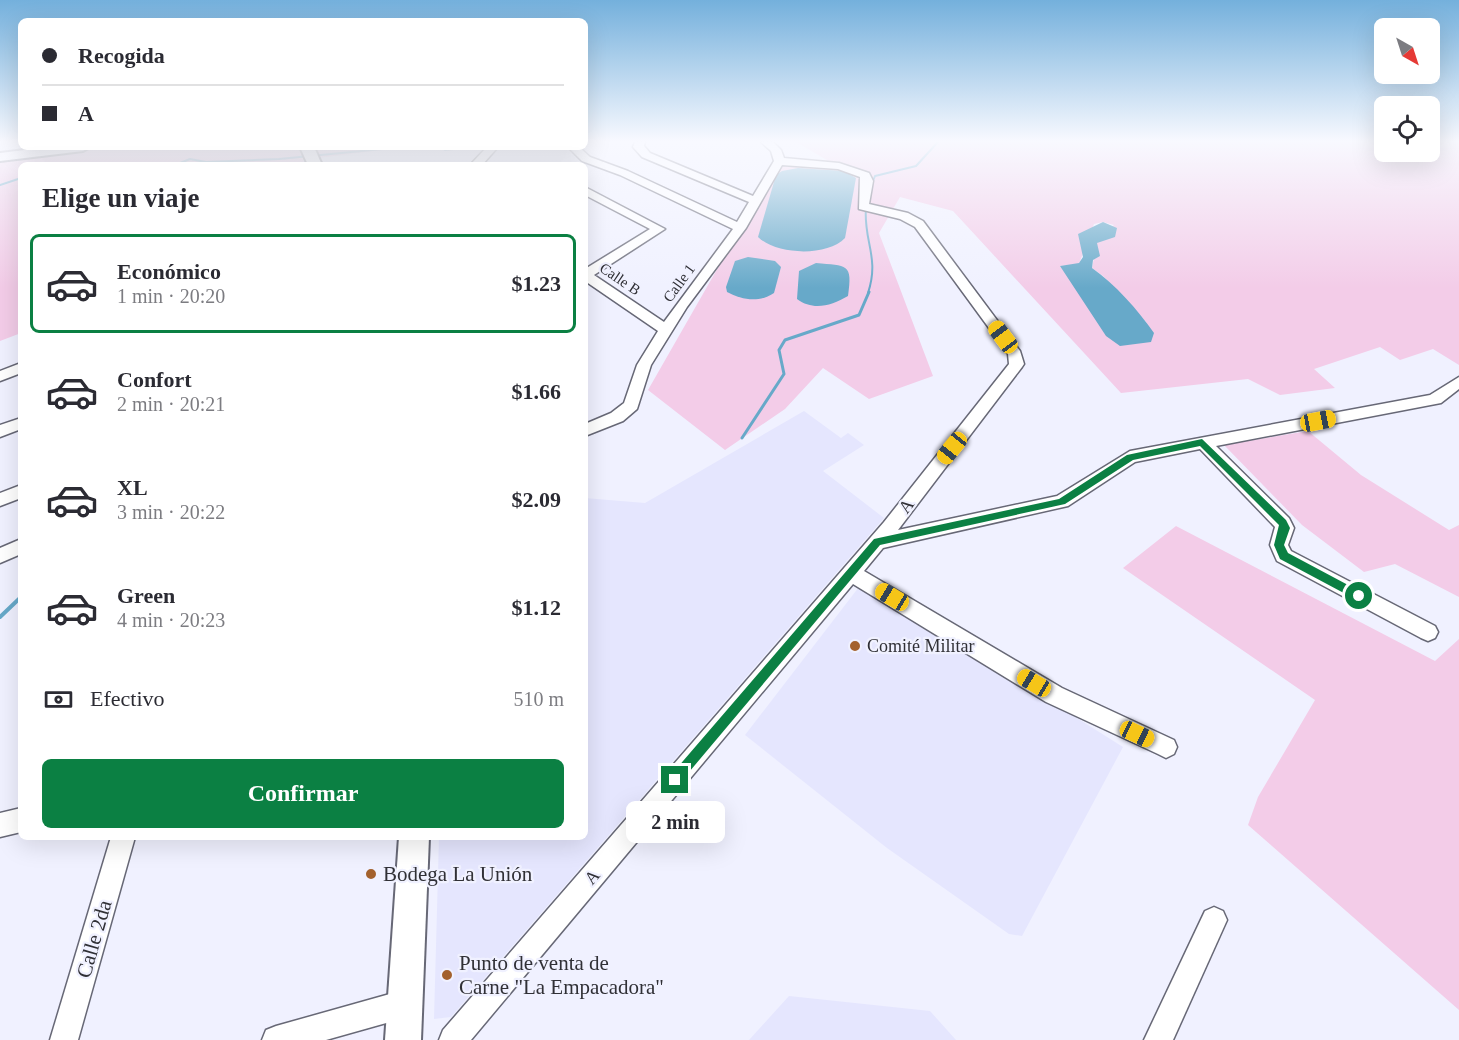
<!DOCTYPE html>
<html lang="es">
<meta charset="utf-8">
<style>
:root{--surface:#fff;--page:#f2f2f3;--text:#2b2b33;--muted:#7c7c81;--line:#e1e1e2;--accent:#0b8043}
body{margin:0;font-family:"Times New Roman",serif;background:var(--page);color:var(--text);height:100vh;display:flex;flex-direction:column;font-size:22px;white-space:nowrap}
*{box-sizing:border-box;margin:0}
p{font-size:20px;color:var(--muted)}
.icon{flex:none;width:33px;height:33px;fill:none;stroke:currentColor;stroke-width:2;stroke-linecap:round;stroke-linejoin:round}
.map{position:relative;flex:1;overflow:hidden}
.panel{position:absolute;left:18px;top:162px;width:570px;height:678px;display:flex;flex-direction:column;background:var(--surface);border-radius:9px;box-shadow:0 6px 24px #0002}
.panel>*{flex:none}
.guide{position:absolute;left:18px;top:18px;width:570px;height:132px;border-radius:9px;box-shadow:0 6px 24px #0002;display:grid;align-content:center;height:132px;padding:0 24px;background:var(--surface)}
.needle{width:39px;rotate:141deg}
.tools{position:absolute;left:1374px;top:18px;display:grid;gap:12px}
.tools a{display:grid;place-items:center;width:66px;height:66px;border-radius:9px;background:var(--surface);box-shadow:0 6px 24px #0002;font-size:30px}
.end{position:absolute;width:27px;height:27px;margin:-14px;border:8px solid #0b8043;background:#fff;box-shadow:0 0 0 3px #fff}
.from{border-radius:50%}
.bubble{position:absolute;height:42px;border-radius:9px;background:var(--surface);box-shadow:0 6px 24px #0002;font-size:20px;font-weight:700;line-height:42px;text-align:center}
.car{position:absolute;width:18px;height:36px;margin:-18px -9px;border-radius:8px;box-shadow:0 0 4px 2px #0007;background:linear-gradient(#f5c518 24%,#345 0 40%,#f5c518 0 76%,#345 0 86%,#f5c518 0)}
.guide b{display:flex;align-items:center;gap:21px;height:57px;font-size:22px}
.guide b+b{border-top:2px solid var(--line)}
.guide i{width:15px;height:15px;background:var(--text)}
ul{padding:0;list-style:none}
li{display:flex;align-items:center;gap:18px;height:99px;margin:0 12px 9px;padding:0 12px;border:3px solid transparent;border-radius:9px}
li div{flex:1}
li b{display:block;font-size:22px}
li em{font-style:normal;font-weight:700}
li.active{border-color:var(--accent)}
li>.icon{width:54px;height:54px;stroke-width:1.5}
h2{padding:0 24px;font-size:27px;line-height:72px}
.pay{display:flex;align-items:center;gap:15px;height:66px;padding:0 24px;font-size:22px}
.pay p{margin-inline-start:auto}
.action{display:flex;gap:12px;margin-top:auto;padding:12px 24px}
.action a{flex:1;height:69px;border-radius:9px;background:var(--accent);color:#fff;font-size:24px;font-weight:700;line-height:69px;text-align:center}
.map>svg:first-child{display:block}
</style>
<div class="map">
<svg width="1459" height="1040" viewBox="0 0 1459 1040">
<rect width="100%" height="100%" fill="#f0f1ff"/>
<!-- built -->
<g fill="#e5e6fe">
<polygon points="804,411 841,438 848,433 864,445 823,471 884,518 451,1017 434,1019 439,837 585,837 585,498 645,503"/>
<polygon points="862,583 1123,747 1022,936 1009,934 887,848 745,735"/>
<polygon points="789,996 930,1011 956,1040 749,1040"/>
</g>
<!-- green -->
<g fill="#f3cce8" fill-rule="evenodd">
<path d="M 796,142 L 1384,142 L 1384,152 L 1430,152 L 1430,142 L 1459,142 L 1459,365 L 1433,349 L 1400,360 L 1380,347 L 1314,369 L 1335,388 L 1280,395 L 1248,379 L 1121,393 L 953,211 L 900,197 L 879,233 L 933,376 L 869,399 L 823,368 L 785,409 L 725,450 L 648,390 L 779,161 L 827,160 ZM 1103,222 L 1114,225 L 1097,243 L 1092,268 L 1103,276 L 1147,323 L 1060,266 L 1079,264 L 1094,224 Z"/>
<polygon points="109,147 298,147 305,165 21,165 21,333 0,341 0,161"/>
<polygon points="313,147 406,147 318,158"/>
<polygon points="1308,431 1361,475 1449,530 1459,525 1459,597 1395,564 1364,572 1302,525 1224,445"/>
<polygon points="1176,526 1435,661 1459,639 1459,1010 1248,825 1258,797 1315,700 1123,568"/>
</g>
<!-- water -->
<g fill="#67a9c9">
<path d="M 798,168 L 844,171 L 856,178 L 845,238 C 827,257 776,255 758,237 L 776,175 L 782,171 Z"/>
<path d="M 1103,222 L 1117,228 L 1115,237 L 1097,243 L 1100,256 L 1093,260 L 1092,268 C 1115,284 1138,310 1154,333 L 1151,342 L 1120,346 L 1106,336 L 1060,266 L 1079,263 L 1083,257 L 1078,234 Z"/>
<path d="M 748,257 L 775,261 L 781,267 L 774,293 C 759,303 742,300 727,292 L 726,287 L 735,261 Z"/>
<path d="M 816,263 C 847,266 853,263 848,296 C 831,306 813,311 797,299 L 799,271 Z"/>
</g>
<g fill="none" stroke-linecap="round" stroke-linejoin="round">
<!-- stream-far2 -->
<g stroke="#67a9c9" stroke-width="2">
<polyline points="441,147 445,150 471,147"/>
<polyline points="175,165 190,159 206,162 279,159 403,147"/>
<polyline points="0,185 21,178"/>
<polyline points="871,186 875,176 916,166 938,142"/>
<path d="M 866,207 C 863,241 880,257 868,293"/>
</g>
<!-- stream-far1 -->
<polyline stroke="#67a9c9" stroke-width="3" points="742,438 784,374 779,350 785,340 859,315 869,292"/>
<!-- stream -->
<polyline stroke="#67a9c9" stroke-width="4" points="0,617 21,597"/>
<defs>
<g id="minor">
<polygon points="635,142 645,142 644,146 650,153 753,196 774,161 771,151 761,142 773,142 781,150 784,158 839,163 869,173 873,181 869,204 908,213 923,221 1020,351 1024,364 1022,367 898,530 1057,496 1130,451 1430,395 1459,377 1459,389 1441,403 1216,446 1289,518 1294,528 1288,545 1291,551 1435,626 1438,632 1435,638 1428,641 1421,638 1277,561 1270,545 1275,527 1200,449 1135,462 1068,506 883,548 864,571 1062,688 1174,740 1177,747 1174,754 1166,758 1158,754 1046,702 853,584 471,1040 439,1040 443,1030 884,522 1009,364 1008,354 915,227 900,219 859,209 860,177 838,169 782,165 746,228 687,307 651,365 637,409 623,421 585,436 585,424 611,413 624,403 637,365 658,331 585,281 585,269 650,229 585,195 585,187 665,229 594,275 664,322 733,229 620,175 582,161 568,147 579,147 590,157 628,171 737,222 749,202 642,157 633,147"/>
<polygon points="487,147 498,147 482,165 470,165"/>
<polygon points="21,363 21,373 0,381 0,371"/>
<polygon points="21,418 21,429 0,437 0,425"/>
<polygon points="21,485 21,498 0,506 0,493"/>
<polygon points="21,539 21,554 0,563 0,548"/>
<polygon points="21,808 21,832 0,837 0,813"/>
<polygon points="111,837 135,837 78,1040 50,1040"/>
<polygon points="1214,907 1223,911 1227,920 1173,1040 1144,1040 1205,911"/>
<polygon points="404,990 414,994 418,1004 414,1014 404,1018 326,1040 262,1040 266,1030 276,1026"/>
</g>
<g id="major">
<polygon points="49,147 90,147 83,151 0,161 0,153"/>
<polygon points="300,147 314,147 322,165 308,165"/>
<polygon points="399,837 429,837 421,1040 385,1040"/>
</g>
</defs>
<!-- minor casing -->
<use href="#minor" stroke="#676876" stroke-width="3"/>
<!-- major casing -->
<use href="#major" stroke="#676876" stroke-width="4"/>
<!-- minor -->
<use href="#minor" fill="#fff" fill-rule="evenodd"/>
<!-- major -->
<use href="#major" fill="#fff" fill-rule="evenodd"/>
</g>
<!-- sky -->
<linearGradient id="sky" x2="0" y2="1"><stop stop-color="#74b0dc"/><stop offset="0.49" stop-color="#f8f9ff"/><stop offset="1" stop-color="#f8f9ff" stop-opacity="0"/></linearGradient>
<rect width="1459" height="288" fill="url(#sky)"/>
<!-- route -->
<polygon fill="#0b8043" points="1202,439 1286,520 1290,528 1284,545 1288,553 1363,593 1363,599 1355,599 1280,559 1274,545 1279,525 1200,446 1133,460 1065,504 880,545 679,784 671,784 671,775 874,539 1059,499 1127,455"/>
<!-- markers -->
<g fill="#a3612d" stroke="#f0f1ff" stroke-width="2">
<circle cx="855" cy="646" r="6"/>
<circle cx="371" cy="874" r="6"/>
<circle cx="447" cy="975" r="6"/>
</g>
<g text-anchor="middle" stroke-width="4.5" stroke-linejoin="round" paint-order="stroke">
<!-- far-street labels -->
<g font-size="15" fill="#303036" stroke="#f0f1ff">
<text transform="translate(620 279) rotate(34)" y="5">Calle B</text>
<text transform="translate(679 283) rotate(-54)" y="5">Calle 1</text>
</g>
<!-- street labels -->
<g font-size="18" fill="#303036" stroke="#f0f1ff">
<text transform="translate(906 506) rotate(-53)" y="6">A</text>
<text transform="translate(592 877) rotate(-49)" y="6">A</text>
</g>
<!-- poi labels -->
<g font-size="18" fill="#303036" stroke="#f0f1ff" text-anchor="start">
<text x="867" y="652">Comité Militar</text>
</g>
<!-- near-poi labels -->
<g font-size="21" fill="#303036" stroke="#f0f1ff" text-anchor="start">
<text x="383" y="881">Bodega La Unión</text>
<text x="459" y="970">Punto de venta de<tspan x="459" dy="24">Carne "La Empacadora"</tspan></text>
</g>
<!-- near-street labels -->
<g font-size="21" fill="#303036" stroke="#f0f1ff">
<text transform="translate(94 939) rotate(-74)" y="7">Calle 2da</text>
</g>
</g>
</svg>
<div class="tools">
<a><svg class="needle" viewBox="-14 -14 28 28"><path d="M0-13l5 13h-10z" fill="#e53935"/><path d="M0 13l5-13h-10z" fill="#7c7c81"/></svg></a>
<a><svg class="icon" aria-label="locate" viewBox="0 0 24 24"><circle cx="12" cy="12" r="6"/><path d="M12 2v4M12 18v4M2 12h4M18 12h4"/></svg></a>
</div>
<i class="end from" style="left:1359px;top:596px"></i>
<i class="end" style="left:675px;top:780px"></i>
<div class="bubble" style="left:626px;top:801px;width:99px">2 min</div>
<i class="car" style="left:1003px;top:337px;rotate:323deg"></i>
<i class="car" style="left:1318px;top:421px;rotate:79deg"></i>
<i class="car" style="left:952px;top:448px;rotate:219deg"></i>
<i class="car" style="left:892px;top:597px;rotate:301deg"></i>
<i class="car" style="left:1034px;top:683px;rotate:301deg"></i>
<i class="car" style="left:1137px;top:734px;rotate:115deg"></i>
<div class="guide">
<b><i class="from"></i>Recogida</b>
<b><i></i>A</b>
</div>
<section class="panel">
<h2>Elige un viaje</h2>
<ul>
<li class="active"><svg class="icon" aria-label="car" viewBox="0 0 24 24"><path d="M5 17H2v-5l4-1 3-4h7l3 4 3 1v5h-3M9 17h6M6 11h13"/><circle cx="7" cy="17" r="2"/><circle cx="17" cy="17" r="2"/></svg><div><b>Económico</b><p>1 min · 20:20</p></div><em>$1.23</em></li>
<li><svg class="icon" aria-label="car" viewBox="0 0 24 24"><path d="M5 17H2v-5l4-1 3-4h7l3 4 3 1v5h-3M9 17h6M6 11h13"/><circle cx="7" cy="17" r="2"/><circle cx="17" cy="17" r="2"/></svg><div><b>Confort</b><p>2 min · 20:21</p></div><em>$1.66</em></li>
<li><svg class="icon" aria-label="car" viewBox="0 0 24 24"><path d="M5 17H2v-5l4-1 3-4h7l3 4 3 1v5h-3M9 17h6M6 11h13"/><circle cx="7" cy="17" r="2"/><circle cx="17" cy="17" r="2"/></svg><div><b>XL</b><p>3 min · 20:22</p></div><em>$2.09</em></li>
<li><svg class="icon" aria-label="car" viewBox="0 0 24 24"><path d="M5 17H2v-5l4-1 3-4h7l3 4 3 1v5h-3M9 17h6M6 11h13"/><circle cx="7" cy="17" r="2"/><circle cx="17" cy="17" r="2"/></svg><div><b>Green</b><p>4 min · 20:23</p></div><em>$1.12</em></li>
</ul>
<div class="pay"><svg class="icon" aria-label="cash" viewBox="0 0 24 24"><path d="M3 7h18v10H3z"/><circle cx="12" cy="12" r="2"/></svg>Efectivo<p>510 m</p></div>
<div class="action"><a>Confirmar</a></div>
</section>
</div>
